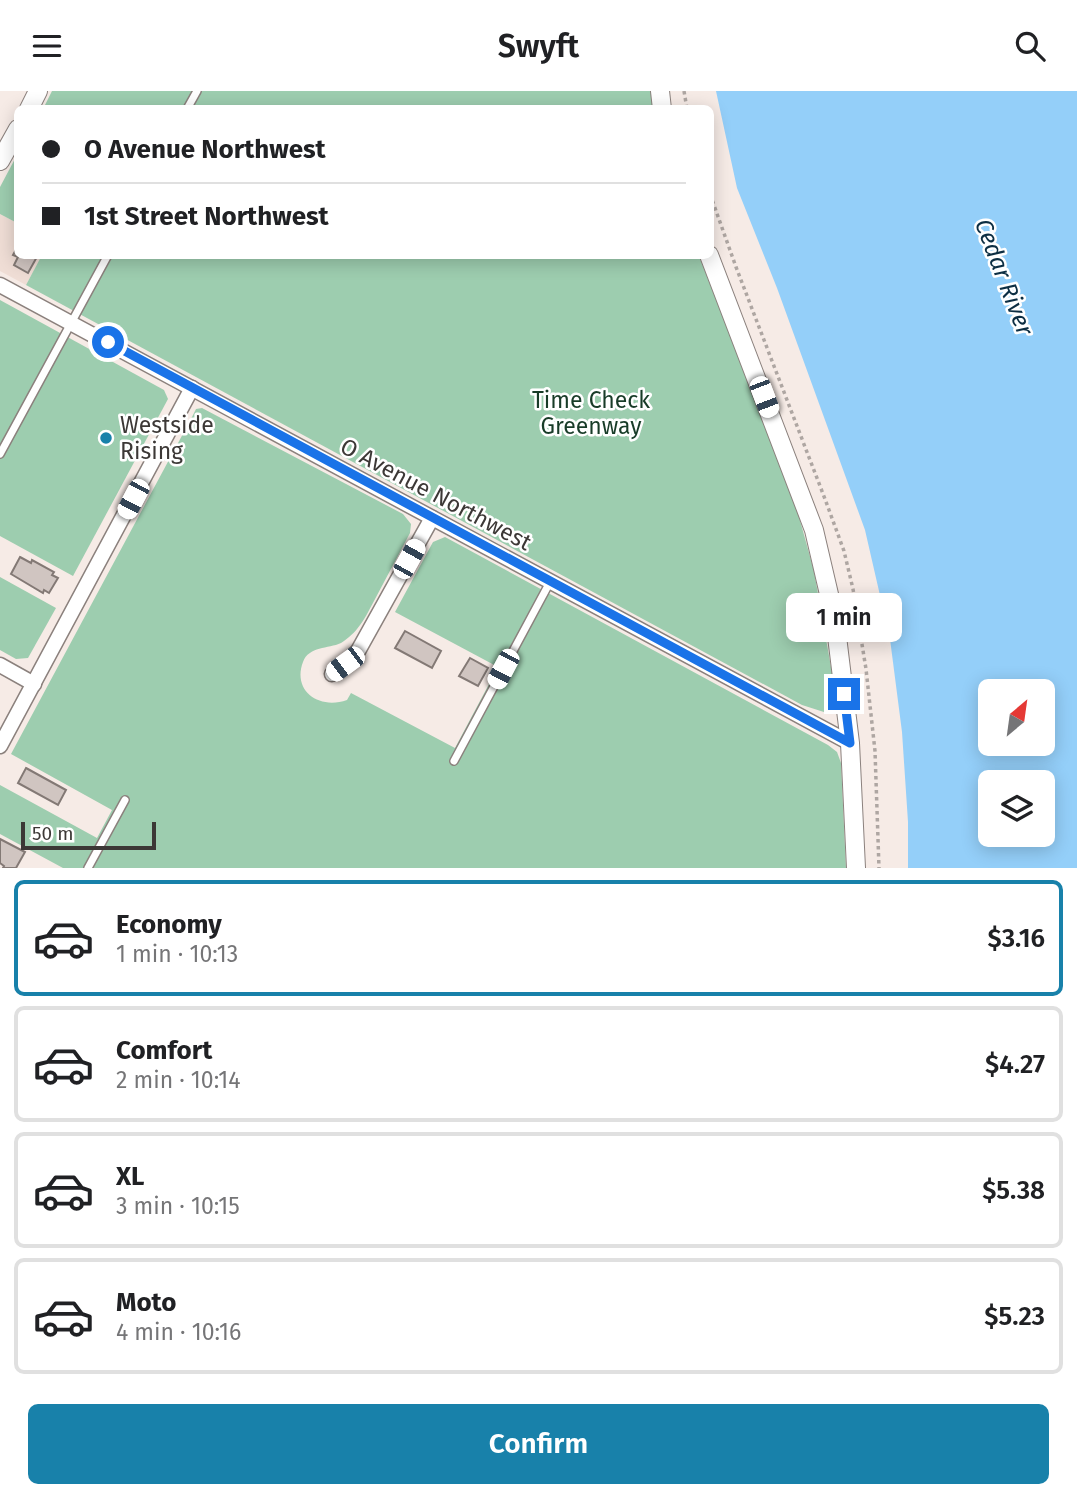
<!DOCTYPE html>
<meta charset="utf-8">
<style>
:root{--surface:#fff;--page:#f2f2f2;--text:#202124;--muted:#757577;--line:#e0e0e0;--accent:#1881aa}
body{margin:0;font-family:"Fira Sans",sans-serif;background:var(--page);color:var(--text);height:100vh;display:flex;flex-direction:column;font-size:26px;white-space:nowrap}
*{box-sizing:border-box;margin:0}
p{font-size:23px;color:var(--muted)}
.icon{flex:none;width:38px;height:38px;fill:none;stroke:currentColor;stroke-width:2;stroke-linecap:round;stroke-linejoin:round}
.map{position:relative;height:777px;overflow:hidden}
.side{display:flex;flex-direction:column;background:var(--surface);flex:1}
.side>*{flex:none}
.top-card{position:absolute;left:14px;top:14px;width:700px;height:154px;border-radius:10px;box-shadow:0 4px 18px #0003;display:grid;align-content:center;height:154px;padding:0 28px;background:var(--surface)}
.needle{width:46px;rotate:29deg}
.buttons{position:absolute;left:978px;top:588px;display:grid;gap:14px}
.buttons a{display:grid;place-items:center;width:77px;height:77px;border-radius:10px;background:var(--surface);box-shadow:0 4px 18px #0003;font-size:35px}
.scale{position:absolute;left:21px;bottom:18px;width:135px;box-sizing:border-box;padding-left:7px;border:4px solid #3c3836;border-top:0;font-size:19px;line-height:24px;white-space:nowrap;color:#3c3836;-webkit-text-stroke:5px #fff;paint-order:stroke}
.end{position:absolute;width:32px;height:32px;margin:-16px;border:9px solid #1a73e8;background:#fff;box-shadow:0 0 0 4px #fff}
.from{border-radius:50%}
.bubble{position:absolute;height:49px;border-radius:10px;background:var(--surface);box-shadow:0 4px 18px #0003;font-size:23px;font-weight:600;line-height:49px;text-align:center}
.car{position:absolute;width:21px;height:42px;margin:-21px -10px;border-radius:9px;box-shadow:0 0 5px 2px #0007;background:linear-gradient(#fff 24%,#345 0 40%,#fff 0 76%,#345 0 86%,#fff 0)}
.top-card b{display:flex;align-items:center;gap:24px;height:66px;font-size:26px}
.top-card b+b{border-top:2px solid var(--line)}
.top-card i{width:18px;height:18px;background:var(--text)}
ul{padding:12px 0 0;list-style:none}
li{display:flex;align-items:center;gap:21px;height:116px;margin:0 14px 10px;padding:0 14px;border:4px solid var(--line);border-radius:10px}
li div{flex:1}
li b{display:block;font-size:26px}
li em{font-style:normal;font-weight:600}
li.selected{border-color:var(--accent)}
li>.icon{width:63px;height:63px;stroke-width:1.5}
.action{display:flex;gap:14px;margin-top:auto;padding:14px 28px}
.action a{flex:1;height:80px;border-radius:10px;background:var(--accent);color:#fff;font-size:28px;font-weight:600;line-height:80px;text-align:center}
header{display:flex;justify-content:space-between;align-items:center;height:91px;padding:0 28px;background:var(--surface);font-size:32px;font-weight:600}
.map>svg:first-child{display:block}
</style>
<header><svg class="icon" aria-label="menu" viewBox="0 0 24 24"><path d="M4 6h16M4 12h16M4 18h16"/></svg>Swyft<svg class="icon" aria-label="search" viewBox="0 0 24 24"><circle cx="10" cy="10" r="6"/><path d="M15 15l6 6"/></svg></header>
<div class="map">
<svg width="1077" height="777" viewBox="0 0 1077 777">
<rect width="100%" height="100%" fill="#f6ebe6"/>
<!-- built -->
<polygon fill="#efddd5" points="0,123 17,132 18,164 42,165 26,194 0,180"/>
<!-- green -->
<g fill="#9dcdaf">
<polygon points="52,0 652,0 655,18 43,18"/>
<polygon points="17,64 17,132 0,123 0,96"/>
<polygon points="42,164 699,165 793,404 814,480 837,610 834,618 827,622 802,614 26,194"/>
<polygon points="0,209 164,299 168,308 73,485 0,445"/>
<path d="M 202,317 L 403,423 L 411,433 L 410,442 C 398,465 386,487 374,510 C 369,519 364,530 357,538 C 353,543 346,549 341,552 C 328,558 309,555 303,571 C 292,600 319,619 347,609 L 351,602 L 455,657 L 498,576 L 395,521 L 433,451 L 445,446 L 828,654 L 837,661 L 841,672 L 846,777 L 63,777 L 0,743 L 0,694 L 97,747 L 112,719 L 11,663 L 192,326 L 196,318 Z"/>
<polygon points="0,486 56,517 28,567 16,568 0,559"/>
</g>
<!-- water -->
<path fill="#94cff9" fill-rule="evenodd" d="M 716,0 L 1077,0 L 1077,777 L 908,777 L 908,731 L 902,641 L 890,548 L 865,439 L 777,197 L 737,97 ZM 990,600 L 1043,600 L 1043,653 L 990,653 ZM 990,691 L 1043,691 L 1043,744 L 990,744 Z"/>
<!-- building -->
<g fill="#d0c5c1" stroke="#837975" stroke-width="2">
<polygon points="18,155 18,164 38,164 28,182 14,174 18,166 13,164"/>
<polygon points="20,466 31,472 32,469 54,481 52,484 58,487 49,502 44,499 43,502 11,483"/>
<polygon points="405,540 441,560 432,577 395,557"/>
<polygon points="470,567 488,577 478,595 459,585"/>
<polygon points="26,677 66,699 58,714 18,692"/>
<polygon points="0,748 25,761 16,777 3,777 4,775 0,772"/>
</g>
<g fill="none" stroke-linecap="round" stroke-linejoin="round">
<defs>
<g id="service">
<polyline points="187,18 197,0"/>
<polyline points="0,363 108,164"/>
<polyline points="454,670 550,491"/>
<polyline points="88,777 125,709"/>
</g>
<g id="minor">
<polyline points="0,194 850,652"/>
<polyline points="0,574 34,593"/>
<polyline points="332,583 358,560 432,427"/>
<polyline points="0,655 192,297"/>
</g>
<g id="tertiary">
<polyline points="660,0 662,18"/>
<polyline points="29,18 38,0"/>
<polyline points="0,70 18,38"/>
<polyline points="709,164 814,439 835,529 850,652 856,777"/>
</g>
</defs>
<!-- service casing -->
<use href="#service" stroke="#8b817d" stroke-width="10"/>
<!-- minor casing -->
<use href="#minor" stroke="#8b817d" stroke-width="17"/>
<!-- tertiary casing -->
<use href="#tertiary" stroke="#8b817d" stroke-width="20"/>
<!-- path -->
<g stroke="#aea6a2" stroke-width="3.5" stroke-dasharray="3.5 3.5" stroke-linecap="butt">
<polyline points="684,0 687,18"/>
<polyline points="710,103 736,176 825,408 844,460 853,498 866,578 875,660 879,777"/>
</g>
<!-- service -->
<use href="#service" stroke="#fff" stroke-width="7"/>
<!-- minor -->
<use href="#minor" stroke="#fff" stroke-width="14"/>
<!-- tertiary -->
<use href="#tertiary" stroke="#fff" stroke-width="18"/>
</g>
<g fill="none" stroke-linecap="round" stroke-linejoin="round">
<!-- route -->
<polyline stroke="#1a73e8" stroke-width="9" points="108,251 850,652 844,603"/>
</g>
<!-- markers -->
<circle fill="#1881aa" stroke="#fff" stroke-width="2.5" cx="106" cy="347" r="7"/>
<g text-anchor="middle" stroke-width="5" stroke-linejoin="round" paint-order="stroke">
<!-- park labels -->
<g font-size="23" fill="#183c28" stroke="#fff">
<text x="591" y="317">Time Check<tspan x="591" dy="26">Greenway</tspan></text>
</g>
<!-- poi labels -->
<g font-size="23" fill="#3c3836" stroke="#fff" text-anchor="start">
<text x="120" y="342">Westside<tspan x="120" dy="26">Rising</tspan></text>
</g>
<!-- street labels -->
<g font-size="23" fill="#3c3836" stroke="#fff">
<text transform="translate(436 403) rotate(28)" y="8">O Avenue Northwest</text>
</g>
<!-- water labels -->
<g font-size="24" font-style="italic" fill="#0c2e43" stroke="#fff">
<text transform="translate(1004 186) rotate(69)" y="8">Cedar River</text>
</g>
</g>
</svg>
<div class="buttons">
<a><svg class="needle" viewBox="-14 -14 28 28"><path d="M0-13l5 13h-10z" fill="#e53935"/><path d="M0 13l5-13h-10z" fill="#757577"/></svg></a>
<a><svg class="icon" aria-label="layers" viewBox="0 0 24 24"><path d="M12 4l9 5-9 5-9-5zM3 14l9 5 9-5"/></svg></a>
</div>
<div class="scale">50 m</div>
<i class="end from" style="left:108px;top:251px"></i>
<i class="end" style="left:844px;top:603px"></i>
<div class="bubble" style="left:786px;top:502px;width:116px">1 min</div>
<i class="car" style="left:764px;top:306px;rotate:159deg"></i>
<i class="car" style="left:133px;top:408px;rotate:208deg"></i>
<i class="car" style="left:409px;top:468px;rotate:29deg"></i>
<i class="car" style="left:345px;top:573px;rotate:233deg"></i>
<i class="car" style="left:503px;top:578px;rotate:208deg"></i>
<div class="top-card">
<b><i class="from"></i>O Avenue Northwest</b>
<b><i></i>1st Street Northwest</b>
</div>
</div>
<section class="side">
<ul>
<li class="selected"><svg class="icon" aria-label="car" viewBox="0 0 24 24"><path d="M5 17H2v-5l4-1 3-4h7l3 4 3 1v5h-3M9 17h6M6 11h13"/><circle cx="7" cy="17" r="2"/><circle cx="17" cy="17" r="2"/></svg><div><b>Economy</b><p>1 min · 10:13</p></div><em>$3.16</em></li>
<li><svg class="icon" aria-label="car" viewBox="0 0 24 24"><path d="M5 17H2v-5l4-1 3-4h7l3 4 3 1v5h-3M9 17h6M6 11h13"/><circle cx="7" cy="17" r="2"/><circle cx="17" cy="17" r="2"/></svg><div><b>Comfort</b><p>2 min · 10:14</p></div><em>$4.27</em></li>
<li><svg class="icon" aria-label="car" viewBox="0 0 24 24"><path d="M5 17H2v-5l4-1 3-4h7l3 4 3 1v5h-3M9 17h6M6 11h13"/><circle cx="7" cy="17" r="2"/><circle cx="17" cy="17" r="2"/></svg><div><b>XL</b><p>3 min · 10:15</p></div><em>$5.38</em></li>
<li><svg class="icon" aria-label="car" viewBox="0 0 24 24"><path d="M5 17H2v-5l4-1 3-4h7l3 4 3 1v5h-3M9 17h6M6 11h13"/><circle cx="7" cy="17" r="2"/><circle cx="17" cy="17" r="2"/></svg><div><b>Moto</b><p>4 min · 10:16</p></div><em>$5.23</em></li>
</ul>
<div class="action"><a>Confirm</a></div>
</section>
